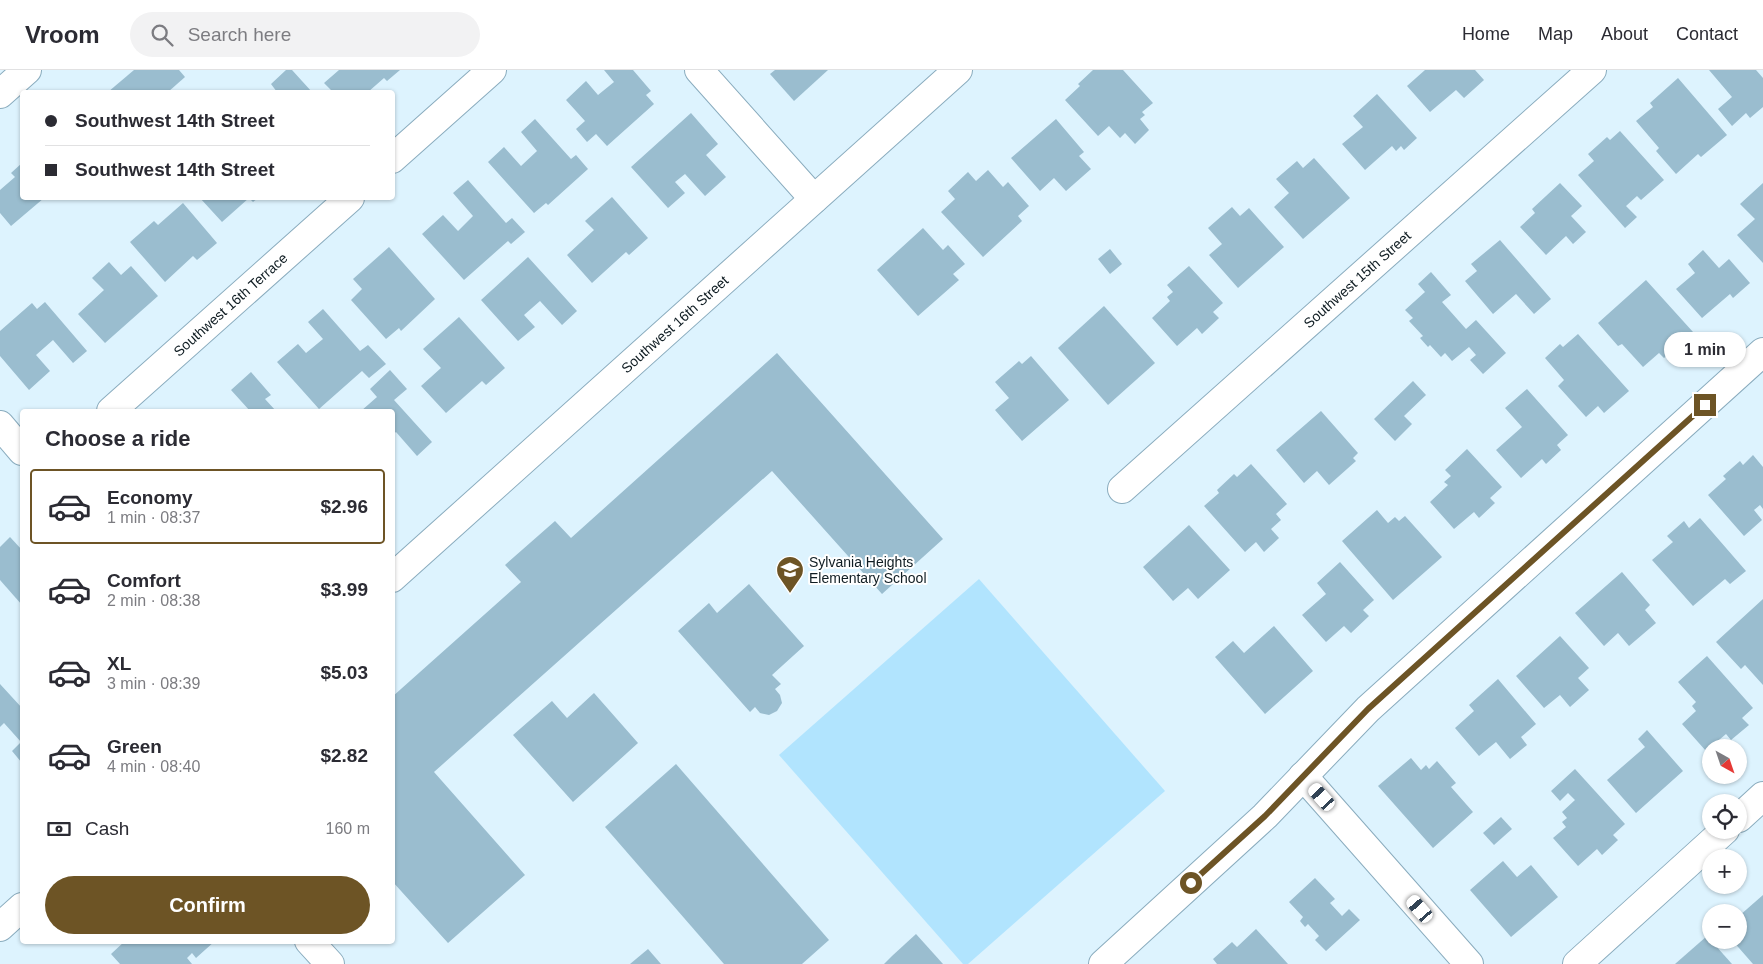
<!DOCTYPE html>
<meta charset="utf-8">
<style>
:root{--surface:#fff;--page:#f2f2f3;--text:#2b2b33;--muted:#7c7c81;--line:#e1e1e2;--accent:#6d5425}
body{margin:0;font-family:Helvetica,sans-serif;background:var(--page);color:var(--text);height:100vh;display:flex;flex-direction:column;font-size:19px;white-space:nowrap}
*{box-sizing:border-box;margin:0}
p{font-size:16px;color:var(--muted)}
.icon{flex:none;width:28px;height:28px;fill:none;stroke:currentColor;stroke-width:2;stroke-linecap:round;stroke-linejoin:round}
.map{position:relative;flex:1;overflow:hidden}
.panel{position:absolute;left:20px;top:339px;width:375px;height:535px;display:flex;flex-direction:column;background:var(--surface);border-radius:5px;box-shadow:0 1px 4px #0004}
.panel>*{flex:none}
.banner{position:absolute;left:20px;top:20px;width:375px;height:110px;border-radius:5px;box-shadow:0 1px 4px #0004;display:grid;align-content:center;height:110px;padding:0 25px;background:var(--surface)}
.needle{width:32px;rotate:140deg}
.tools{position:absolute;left:1702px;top:669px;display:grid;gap:10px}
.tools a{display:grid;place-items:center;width:45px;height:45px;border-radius:50%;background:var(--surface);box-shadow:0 1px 4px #0004;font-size:25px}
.end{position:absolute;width:22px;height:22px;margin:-11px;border:6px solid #6d5425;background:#fff;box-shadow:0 0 0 2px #fff}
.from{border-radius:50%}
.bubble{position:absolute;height:35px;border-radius:18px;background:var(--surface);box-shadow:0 1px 4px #0004;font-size:16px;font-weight:700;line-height:35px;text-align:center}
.car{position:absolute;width:15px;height:30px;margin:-15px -8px;border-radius:6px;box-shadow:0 0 4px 1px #0007;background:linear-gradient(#fff 24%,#345 0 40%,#fff 0 76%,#345 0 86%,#fff 0)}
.banner b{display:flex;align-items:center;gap:18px;height:48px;font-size:19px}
.banner b+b{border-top:1px solid var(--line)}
.banner i{width:12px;height:12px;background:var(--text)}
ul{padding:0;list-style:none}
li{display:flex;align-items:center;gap:15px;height:75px;margin:0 10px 8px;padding:0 15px;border:2px solid transparent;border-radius:5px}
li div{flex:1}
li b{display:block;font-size:19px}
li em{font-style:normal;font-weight:700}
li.on{border-color:var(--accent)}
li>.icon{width:45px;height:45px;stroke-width:1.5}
h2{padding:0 25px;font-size:22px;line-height:60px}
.pay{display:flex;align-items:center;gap:12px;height:55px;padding:0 25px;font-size:19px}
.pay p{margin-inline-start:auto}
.button{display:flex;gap:10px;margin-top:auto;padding:10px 25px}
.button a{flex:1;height:58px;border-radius:30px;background:var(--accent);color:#fff;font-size:20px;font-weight:700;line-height:58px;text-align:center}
header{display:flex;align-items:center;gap:30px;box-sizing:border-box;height:70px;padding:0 25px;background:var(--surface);border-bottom:1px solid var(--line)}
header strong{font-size:24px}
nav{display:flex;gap:28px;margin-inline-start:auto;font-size:18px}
.search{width:350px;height:45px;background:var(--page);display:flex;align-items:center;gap:12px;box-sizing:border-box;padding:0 18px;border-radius:28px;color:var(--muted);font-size:19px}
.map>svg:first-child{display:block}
</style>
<header>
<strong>Vroom</strong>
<div class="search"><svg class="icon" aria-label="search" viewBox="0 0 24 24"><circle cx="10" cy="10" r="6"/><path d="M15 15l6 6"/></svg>Search here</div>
<nav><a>Home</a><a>Map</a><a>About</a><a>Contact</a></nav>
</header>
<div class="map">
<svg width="1763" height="894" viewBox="0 0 1763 894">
<rect width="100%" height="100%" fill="#ddf3fe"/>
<!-- green -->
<polygon fill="#b1e4fe" points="979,509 1165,721 968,894 963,894 779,685"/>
<!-- building -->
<g fill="#9abdcf">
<polygon points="134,0 179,0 185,7 168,22 108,22"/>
<polygon points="286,0 292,0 312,22 276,22 277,22 271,14"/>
<polygon points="339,0 400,0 387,11 384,8 368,22 333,22 324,13"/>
<polygon points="604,0 633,0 651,21 646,25 654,34 607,76 596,64 587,72 576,59 585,51 566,30 586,11 598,25 614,12"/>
<polygon points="775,0 828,0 794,31 770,4"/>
<polygon points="1093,0 1123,0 1153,33 1142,42 1145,45 1140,49 1149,60 1135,74 1125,63 1120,68 1109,56 1098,66 1065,30 1080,16 1078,14"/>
<polygon points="1425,0 1475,0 1484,10 1464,28 1456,20 1430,42 1407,16"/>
<polygon points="1709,0 1756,0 1763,8 1763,37 1750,48 1746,43 1732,56 1718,39 1732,27"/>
<polygon points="1678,8 1727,65 1701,87 1698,84 1676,104 1656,81 1659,78 1636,51 1653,37 1650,33"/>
<polygon points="1377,24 1417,68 1404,80 1401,76 1396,81 1392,76 1365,100 1342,74 1363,57 1353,46"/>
<polygon points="691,43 718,74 706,85 726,107 705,126 685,104 675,112 685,123 668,138 631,97"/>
<polygon points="535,49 571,89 576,85 588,99 548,135 546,133 534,143 488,92 504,77 521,96 537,81 521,62"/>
<polygon points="1056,49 1084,82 1079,86 1091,99 1066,121 1054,108 1040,121 1011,88"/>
<polygon points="1620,61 1664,110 1641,130 1637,126 1626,136 1637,147 1625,158 1578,105 1594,91 1588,84 1607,67 1610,70"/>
<polygon points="1314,88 1350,128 1303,169 1274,137 1289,123 1276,109 1297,91 1303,98"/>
<polygon points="22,93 22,128 44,128 11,156 0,143 0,120 15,107 11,103"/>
<polygon points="988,100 1003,117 1008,112 1029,136 1018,146 1022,151 983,187 941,142 955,129 948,121 968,102 976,111"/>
<polygon points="468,110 506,153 512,148 525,162 511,174 508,171 464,210 422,164 443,145 458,161 473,146 453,123"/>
<polygon points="1560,113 1582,136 1571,146 1586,162 1573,174 1566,166 1546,185 1520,157 1535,143 1532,139"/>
<polygon points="1763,113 1763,193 1737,165 1755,149 1740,134"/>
<polygon points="612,127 648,168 629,185 626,182 592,213 567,185 594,160 585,151"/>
<polygon points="200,128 258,128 253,132 249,128 222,152"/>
<polygon points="183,133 217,173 197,190 193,186 165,212 130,172 154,151 158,155"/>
<polygon points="1232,137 1240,146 1249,138 1284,177 1238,218 1209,185 1222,174 1208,158"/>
<polygon points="923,158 943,180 948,175 965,194 953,204 959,210 918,246 877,200"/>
<polygon points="1500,170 1551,229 1534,244 1516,224 1493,244 1465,211 1477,201 1471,194"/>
<polygon points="389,177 435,229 401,261 399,258 386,269 351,230 362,219 353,209"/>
<polygon points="1110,179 1122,194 1110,204 1098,189"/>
<polygon points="1703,180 1719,198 1729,189 1750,213 1733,228 1730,224 1702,248 1676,219 1695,203 1688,194"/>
<polygon points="528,187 577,241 562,255 540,231 524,245 535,257 518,271 481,230"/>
<polygon points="109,192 121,205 131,196 158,226 105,273 78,244 104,220 92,208"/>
<polygon points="1189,196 1223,233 1213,242 1219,248 1202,264 1197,258 1177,276 1152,248 1170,231 1167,227 1173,222 1167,215"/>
<polygon points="1431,202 1451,225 1442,232 1466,259 1476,250 1506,283 1483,304 1470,290 1476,285 1469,277 1452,291 1445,283 1441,287 1430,275 1428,277 1420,268 1423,266 1409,251 1413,248 1405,240 1425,222 1418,214"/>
<polygon points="1646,210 1693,262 1664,288 1659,283 1643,297 1622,274 1618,276 1598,253"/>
<polygon points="45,232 87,281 73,293 53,270 36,285 50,301 29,320 0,286 0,261 32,233 37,239"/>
<polygon points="1104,236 1155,293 1108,335 1058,278"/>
<polygon points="323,239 360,281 368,275 386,294 369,308 362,301 319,339 277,292 298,274 306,283 323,269 308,252"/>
<polygon points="459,247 505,298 486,315 482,311 446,343 421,316 441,298 423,279"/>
<polygon points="1578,264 1629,321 1604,343 1598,336 1586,347 1558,316 1564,310 1545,288 1560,274 1563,277"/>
<polygon points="777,283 943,469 882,524 772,401 434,702 525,805 448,873 392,811 392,627 521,512 505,495 555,451 571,468"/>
<polygon points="1031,286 1069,330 1022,371 995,340 1009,328 995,312 1019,291 1022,294"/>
<polygon points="390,300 407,319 394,330 432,372 417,386 396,362 392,365 392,341 361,341 377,327 370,319"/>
<polygon points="251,302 271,325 265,329 276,341 250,341 231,320"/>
<polygon points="1413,311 1426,325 1404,346 1412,354 1395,371 1374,349"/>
<polygon points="1527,319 1568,365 1557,375 1561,380 1546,394 1542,389 1521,408 1496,380 1522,357 1505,338"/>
<polygon points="1321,341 1358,383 1353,388 1356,391 1329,415 1317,401 1304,413 1276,380"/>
<polygon points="1467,379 1502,417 1490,428 1495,433 1479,448 1474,442 1454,459 1430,432 1448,415 1444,412 1451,406 1445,400"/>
<polygon points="1753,385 1763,397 1763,439 1760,435 1754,440 1762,450 1744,466 1708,425 1726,409 1723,406 1732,398 1740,391 1743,395"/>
<polygon points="1251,394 1287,434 1276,444 1281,450 1271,459 1279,468 1264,482 1256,472 1245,482 1204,436 1219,423 1217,420 1234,404 1237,407"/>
<polygon points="1377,440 1388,453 1395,447 1399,451 1405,446 1442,487 1393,530 1342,471"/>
<polygon points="1700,448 1746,501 1730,514 1725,509 1693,536 1652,490 1673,472 1667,466 1684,451 1689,458"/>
<polygon points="1189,455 1230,500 1198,529 1188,518 1173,531 1143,497"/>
<polygon points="10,467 22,480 22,535 0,510 0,477"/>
<polygon points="1340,492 1374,530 1363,540 1369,546 1351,563 1344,556 1326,572 1302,545 1326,524 1317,513"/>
<polygon points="1622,502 1650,535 1645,540 1656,553 1629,576 1618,563 1604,576 1575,543"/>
<polygon points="749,514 804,576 772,605 781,614 775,619 780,625 782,633 777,641 769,645 760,643 755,637 750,642 678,561 709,533 717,543"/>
<polygon points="1763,529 1763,615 1745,595 1741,599 1716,572"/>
<polygon points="1274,556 1313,601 1265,644 1215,587 1233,571 1244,583"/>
<polygon points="1560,566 1589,598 1578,608 1589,620 1570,637 1560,625 1544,638 1516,606"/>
<polygon points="1707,586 1753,638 1742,648 1749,655 1731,670 1726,664 1706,681 1682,654 1696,641 1692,636 1696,632 1678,612"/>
<polygon points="1498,609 1536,654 1521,667 1527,675 1510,689 1496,672 1479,686 1455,658 1474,641 1469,635"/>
<polygon points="0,614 22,638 22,693 12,681 21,672 4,653 0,657"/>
<polygon points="594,623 638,673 573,732 513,665 552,631 567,648"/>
<polygon points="1647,660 1683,701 1636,743 1607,710 1645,677 1638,669"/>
<polygon points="1411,688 1421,700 1426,695 1429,699 1437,691 1456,713 1451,717 1473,742 1433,778 1378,716"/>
<polygon points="676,694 829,870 802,894 724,894 605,757"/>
<polygon points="1575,699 1625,754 1613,765 1618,770 1602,785 1597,779 1578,796 1553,768 1566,757 1562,752 1567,748 1562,742 1575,730 1568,723 1560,731 1551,721"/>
<polygon points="1501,747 1512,759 1494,775 1483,763"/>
<polygon points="1503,791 1517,807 1531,795 1558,827 1511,867 1470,820"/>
<polygon points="1315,808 1335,829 1330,833 1342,846 1349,839 1360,850 1326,881 1315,870 1319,866 1308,854 1305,857 1300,851 1303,847 1289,832"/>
<polygon points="1763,825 1763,894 1753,894 1732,870 1739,870 1739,846"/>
<polygon points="1256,859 1288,894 1217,894 1213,889 1232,872 1237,877"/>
<polygon points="916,864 943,894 884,894 892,886"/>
<polygon points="1707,866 1732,894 1675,894"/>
<polygon points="125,871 215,871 196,888 192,883 187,888 192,894 120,894 111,884"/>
<polygon points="648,879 661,894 630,894"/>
</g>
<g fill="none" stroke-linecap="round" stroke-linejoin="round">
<defs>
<g id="minor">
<polyline points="699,0 814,129"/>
<polyline points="0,24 27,0"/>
<polyline points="392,89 492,0"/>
<path id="s1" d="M 111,341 L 350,128"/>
<polyline points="0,355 22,381"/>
<path id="s2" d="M 1122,419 L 1592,0"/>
<polyline points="1303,706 1469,894"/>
<polyline points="1739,748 1763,726"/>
<polyline points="309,871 330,894"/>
<polyline points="1103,894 1265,746 1368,639 1763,282"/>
<polyline points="1577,894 1725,760"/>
</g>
<g id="tertiary">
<path id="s3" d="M 392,508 L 958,0"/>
<polyline points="0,857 22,837"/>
</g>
</defs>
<!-- minor casing -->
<use href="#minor" stroke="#8aacbe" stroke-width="30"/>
<!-- tertiary casing -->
<use href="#tertiary" stroke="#8aacbe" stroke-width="30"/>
<!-- minor -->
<use href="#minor" stroke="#fff" stroke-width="28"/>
<!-- tertiary -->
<use href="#tertiary" stroke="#fff" stroke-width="28"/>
</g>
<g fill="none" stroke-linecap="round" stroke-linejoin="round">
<!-- route -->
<polyline stroke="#6d5425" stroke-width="6" points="1191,813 1265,746 1368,639 1705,335"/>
</g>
<!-- icons -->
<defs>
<symbol id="school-pin" viewBox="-11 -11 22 30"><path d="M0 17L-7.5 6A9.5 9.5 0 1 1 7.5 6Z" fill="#6d5425" stroke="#fff"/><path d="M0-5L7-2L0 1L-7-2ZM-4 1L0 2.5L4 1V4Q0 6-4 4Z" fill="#fff"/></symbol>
</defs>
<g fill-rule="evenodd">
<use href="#school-pin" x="774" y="484" width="32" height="43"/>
</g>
<g text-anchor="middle" stroke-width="4" stroke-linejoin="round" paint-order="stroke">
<!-- street labels -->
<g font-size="14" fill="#0f1c22" stroke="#fff">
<text dy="5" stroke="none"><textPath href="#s2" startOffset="315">Southwest 15th Street</textPath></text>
<text dy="5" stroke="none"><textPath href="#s1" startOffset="160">Southwest 16th Terrace</textPath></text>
<text dy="5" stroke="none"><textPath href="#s3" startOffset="380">Southwest 16th Street</textPath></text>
</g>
<!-- poi labels -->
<g font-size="14" fill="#0f1c22" stroke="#fff" text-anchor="start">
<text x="809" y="497">Sylvania Heights<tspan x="809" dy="16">Elementary School</tspan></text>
</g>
</g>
</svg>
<div class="tools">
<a><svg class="needle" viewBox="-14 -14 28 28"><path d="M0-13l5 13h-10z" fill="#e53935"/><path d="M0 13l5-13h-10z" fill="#7c7c81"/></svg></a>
<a><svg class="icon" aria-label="locate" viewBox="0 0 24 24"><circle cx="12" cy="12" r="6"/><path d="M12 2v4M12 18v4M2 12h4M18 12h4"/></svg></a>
<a>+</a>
<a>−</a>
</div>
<i class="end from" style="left:1191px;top:813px"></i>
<i class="end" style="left:1705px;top:335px"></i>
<div class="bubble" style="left:1664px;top:262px;width:82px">1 min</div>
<i class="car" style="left:1322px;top:727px;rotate:318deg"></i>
<i class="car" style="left:1420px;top:839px;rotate:319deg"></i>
<div class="banner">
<b><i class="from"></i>Southwest 14th Street</b>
<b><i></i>Southwest 14th Street</b>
</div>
<section class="panel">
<h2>Choose a ride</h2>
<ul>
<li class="on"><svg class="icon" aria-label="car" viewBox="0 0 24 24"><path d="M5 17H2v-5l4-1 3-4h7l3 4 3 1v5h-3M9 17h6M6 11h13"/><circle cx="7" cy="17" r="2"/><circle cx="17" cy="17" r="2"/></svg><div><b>Economy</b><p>1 min · 08:37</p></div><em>$2.96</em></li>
<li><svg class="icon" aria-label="car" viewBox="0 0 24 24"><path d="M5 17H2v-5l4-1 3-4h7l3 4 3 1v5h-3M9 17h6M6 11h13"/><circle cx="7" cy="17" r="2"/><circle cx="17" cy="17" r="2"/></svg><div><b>Comfort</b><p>2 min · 08:38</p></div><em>$3.99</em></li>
<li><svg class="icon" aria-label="car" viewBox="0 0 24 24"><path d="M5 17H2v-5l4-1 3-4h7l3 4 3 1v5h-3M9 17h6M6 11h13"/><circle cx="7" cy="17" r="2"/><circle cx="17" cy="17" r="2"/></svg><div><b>XL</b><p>3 min · 08:39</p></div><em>$5.03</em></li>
<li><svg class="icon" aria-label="car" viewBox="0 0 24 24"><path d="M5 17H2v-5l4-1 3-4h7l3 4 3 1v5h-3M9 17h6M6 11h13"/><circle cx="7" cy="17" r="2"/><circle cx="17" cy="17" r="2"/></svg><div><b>Green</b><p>4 min · 08:40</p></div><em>$2.82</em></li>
</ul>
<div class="pay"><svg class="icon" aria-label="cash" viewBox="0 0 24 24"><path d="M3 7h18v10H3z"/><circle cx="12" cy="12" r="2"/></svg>Cash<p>160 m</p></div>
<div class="button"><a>Confirm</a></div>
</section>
</div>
